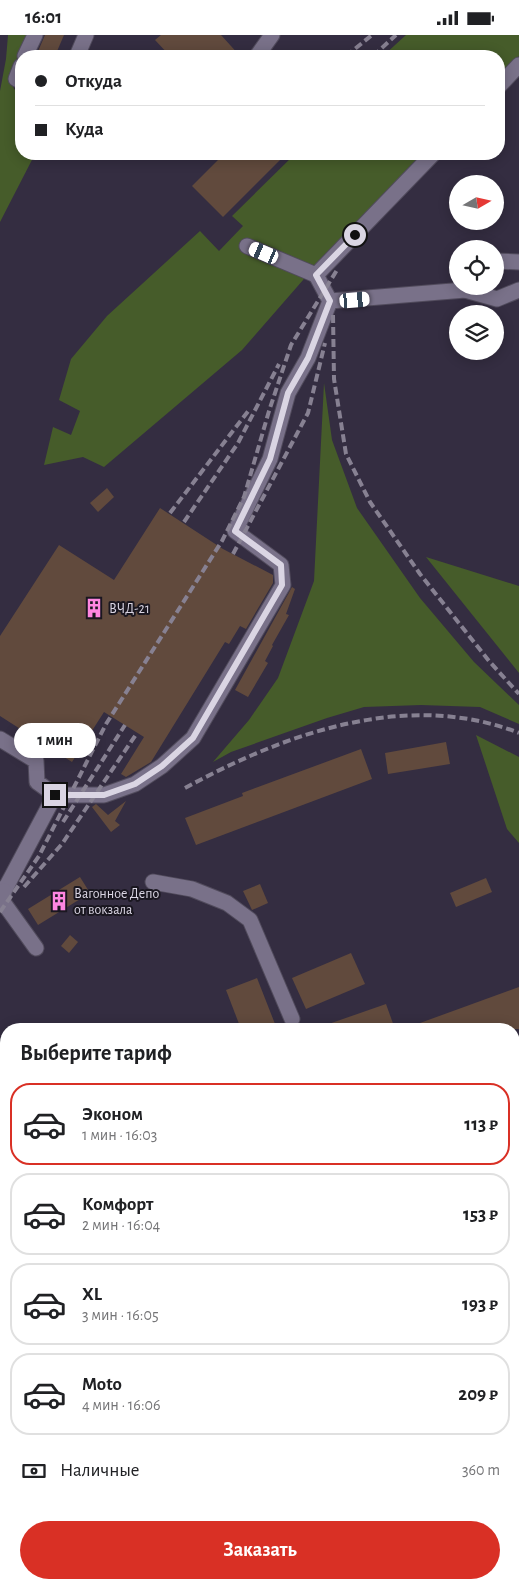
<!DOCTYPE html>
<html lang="ru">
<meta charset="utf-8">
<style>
:root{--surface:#fff;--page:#f2f2f2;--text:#202124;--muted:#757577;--line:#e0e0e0;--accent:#d93025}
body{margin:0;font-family:"Alegreya Sans",sans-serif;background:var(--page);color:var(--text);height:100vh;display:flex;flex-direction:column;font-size:19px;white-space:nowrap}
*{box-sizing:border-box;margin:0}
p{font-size:16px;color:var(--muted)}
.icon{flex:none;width:28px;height:28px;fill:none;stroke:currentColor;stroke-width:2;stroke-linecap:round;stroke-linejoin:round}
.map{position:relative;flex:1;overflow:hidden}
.side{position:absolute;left:0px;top:988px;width:520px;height:566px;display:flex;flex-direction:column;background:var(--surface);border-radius:20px 20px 0 0;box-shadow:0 2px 12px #0003}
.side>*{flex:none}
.banner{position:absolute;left:15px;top:15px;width:490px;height:110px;border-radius:20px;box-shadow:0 2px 12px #0003;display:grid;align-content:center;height:110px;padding:0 20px;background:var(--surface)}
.needle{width:32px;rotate:81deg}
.controls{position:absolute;left:449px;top:140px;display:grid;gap:10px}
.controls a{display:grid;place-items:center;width:55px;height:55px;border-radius:50%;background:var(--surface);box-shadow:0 2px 12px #0003;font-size:25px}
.end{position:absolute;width:22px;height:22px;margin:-11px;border:6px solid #dad5e3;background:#111;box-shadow:0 0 0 2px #111}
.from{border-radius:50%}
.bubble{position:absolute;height:35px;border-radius:18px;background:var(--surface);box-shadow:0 2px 12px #0003;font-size:16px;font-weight:700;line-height:35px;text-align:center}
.car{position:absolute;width:15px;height:30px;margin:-15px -8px;border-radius:6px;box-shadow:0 0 4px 1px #0007;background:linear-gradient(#fff 24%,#345 0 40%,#fff 0 76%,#345 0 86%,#fff 0)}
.banner b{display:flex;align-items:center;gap:18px;height:48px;font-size:19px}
.banner b+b{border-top:1px solid var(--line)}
.banner i{width:12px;height:12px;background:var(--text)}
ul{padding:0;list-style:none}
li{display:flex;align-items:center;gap:15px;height:82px;margin:0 10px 8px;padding:0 10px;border:2px solid var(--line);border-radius:20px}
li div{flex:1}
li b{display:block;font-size:19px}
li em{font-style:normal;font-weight:700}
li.current{border-color:var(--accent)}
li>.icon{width:45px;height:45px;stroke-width:1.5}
h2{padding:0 20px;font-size:22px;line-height:60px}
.pay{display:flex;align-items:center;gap:12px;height:55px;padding:0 20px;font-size:19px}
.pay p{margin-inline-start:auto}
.action{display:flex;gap:10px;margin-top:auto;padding:10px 20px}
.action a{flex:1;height:58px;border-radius:30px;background:var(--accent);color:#fff;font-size:20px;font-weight:700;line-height:58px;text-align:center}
.status{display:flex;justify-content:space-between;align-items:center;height:35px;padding:0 25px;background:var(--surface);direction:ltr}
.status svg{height:14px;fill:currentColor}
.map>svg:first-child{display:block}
</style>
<div class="status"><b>16:01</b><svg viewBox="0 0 49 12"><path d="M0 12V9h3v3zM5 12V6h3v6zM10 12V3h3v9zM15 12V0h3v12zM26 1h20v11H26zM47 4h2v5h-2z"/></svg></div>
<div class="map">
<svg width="519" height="1553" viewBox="0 0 519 1553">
<rect width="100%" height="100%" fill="#342d41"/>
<!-- green -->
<g fill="#465c2a">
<polygon points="8,0 31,0 12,46 14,54 21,58 21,119 35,119 0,187 0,56 6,24"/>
<polygon points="406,0 519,0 519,21 499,42 499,21 383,21"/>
<polygon points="295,119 425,119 317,229 242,315 104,432 83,422 44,430 53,392 71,400 80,376 59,365 71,324 107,281 200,196 219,216 243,191 232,181"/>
<polygon points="324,348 332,405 357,473 420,563 474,627 519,670 519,689 480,672 421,670 364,672 327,683 231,717 213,727 249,685 278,643 314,546"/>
<polygon points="426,522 519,551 519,638"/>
<polygon points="476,700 519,722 519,808 507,794"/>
<rect x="514" y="1456" width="5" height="25"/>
<polygon points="100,1548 225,1548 228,1553 95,1553"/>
<polygon points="256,1548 319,1548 310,1553 259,1553"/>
</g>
<!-- building -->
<g fill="#614a3d">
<polygon points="45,0 64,0 55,21 36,21"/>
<polygon points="161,0 221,0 240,21 170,21 155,5"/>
<polygon points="224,119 286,119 223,182 192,151"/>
<polygon points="107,453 114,462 98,477 90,468"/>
<polygon points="160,473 223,514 273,540 273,548 246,594 240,591 229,609 225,607 151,727 126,742 121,739 144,702 104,677 72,727 0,681 0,601 59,510 114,545"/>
<polygon points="292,552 295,554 286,579 289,580 272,610 273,611 265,626 268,628 248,662 235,655"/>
<polygon points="446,707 450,729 388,739 385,718"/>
<polygon points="361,714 372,744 196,810 185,783 243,761 242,758"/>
<polygon points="126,766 115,786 120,790 111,797 92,772 96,769 108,780"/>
<polygon points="80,842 90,858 38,890 28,874"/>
<polygon points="486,843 492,857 456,872 450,858"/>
<polygon points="260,849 268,868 252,875 243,856"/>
<polygon points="70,900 78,907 69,918 61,911"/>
<polygon points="351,918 365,949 306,974 292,943"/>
<polygon points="257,943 277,994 241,994 226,955"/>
<polygon points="519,952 519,994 409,994 409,992"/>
<polygon points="386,969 395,994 320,994 320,992"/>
</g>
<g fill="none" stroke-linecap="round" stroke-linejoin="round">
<defs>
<g id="minor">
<polyline points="25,21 35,0"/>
<polyline points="77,21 86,0"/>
<polyline points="257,21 272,0"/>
<polyline points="16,44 21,31"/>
<polyline points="499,51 519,30"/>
<polyline points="247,211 316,240"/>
<polyline points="495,226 519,227"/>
<polyline points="466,251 465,255 497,264 519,255"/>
<polyline points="330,266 465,255"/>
<polyline points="0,704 36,726 37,747 55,760 104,760 135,749 162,731 193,703 283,550 281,530 235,496 270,424 288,358 308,323 330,266 316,240 433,119"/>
<polyline points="153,847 192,854 227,868 250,885 292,984"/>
<polyline points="0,854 4,856 55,760"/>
<polyline points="4,856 3,867 36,913"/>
<polyline points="514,1146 519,1152"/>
<polyline points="0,1221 6,1213"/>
<polyline points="514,1370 519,1370"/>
<polyline points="0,1472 6,1472"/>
<polyline points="0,1510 5,1520 6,1519"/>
<polyline points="0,1534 6,1531"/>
<polyline points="514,1538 519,1536"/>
<polyline points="410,1548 414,1553"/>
<polyline points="490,1553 498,1548"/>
</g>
<g id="major">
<polyline points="0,1241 6,1245"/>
<polyline points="514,1443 519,1443"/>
</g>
</defs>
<!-- minor casing -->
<use href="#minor" stroke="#514b5c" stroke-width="17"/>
<!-- major casing -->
<use href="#major" stroke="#514b5c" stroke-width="17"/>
<!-- minor -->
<use href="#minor" stroke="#797189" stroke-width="15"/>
<!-- major -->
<use href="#major" stroke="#a27e5b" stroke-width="15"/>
<!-- rail -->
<g stroke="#878192" stroke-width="4" stroke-dasharray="8 4" stroke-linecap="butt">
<polyline points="346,21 372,0"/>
<polyline points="373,21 396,0"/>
<polyline points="333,280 334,344 346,419 370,467 420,539 489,626 519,659"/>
<polyline points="170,478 249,375"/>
<polyline points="184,487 238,408 279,329"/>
<polyline points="233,519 308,378 325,308"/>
<path d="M 185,753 C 284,699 407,654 519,698"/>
<polyline points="63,787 125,690"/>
<polyline points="24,852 62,809 137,698"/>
<polyline points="0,877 39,821 106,689 222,506 244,462 269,376 291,310 337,235"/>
</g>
</g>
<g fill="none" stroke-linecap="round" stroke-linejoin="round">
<!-- route -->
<polyline stroke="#dad5e3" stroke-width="6" points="55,760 104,760 135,749 162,731 193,703 282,550 281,530 235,496 270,424 288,358 308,323 330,266 316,240 355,200"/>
</g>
<!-- icons -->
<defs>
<symbol id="building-bare" viewBox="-9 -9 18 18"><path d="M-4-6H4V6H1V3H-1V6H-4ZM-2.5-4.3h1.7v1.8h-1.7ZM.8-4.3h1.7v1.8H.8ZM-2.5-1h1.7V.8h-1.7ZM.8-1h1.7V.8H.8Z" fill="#fe86e1" stroke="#1a1720" stroke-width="2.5" paint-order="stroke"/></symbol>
</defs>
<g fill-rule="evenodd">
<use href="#building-bare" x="80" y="559" width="28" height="28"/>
<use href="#building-bare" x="45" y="852" width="28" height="28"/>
</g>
<g text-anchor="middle" stroke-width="4" stroke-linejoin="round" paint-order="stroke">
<!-- poi labels -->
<g font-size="14" fill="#dad5e3" stroke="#1a1720" text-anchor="start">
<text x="109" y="578">ВЧД-21</text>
<text x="74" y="863">Вагонное Депо<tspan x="74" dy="16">от вокзала</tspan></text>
</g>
</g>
</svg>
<div class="controls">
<a><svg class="needle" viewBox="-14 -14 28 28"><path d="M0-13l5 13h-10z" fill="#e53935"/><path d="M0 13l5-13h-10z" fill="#757577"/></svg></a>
<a><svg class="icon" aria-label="locate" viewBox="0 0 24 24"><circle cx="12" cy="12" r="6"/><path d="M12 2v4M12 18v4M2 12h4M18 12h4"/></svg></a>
<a><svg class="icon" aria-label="layers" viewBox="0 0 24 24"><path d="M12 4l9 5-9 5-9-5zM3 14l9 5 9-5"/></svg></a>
</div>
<i class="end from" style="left:355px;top:200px"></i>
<i class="end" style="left:55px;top:760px"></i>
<div class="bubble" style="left:14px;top:688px;width:82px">1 мин</div>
<i class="car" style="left:264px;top:218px;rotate:293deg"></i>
<i class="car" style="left:355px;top:265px;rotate:85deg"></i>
<div class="banner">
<b><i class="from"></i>Откуда</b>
<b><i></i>Куда</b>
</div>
<section class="side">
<h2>Выберите тариф</h2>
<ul>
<li class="current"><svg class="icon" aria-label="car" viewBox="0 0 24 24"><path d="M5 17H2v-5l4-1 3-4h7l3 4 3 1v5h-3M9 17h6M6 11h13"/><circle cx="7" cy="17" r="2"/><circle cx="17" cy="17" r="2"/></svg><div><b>Эконом</b><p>1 мин · 16:03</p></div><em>113 ₽</em></li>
<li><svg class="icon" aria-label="car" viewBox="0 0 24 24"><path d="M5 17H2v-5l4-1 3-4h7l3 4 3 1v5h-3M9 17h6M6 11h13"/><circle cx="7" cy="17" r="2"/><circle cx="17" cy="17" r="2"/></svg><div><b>Комфорт</b><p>2 мин · 16:04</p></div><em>153 ₽</em></li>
<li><svg class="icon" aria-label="car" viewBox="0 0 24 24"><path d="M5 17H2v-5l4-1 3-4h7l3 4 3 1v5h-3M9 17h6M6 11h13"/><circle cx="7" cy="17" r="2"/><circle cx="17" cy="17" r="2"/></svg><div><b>XL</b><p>3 мин · 16:05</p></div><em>193 ₽</em></li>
<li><svg class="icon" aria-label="car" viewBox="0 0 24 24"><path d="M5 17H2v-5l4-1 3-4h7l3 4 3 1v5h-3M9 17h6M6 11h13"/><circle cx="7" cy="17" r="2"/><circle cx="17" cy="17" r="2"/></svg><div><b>Moto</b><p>4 мин · 16:06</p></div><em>209 ₽</em></li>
</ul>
<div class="pay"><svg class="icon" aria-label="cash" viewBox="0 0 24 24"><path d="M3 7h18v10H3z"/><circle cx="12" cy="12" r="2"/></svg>Наличные<p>360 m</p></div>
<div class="action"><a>Заказать</a></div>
</section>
</div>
